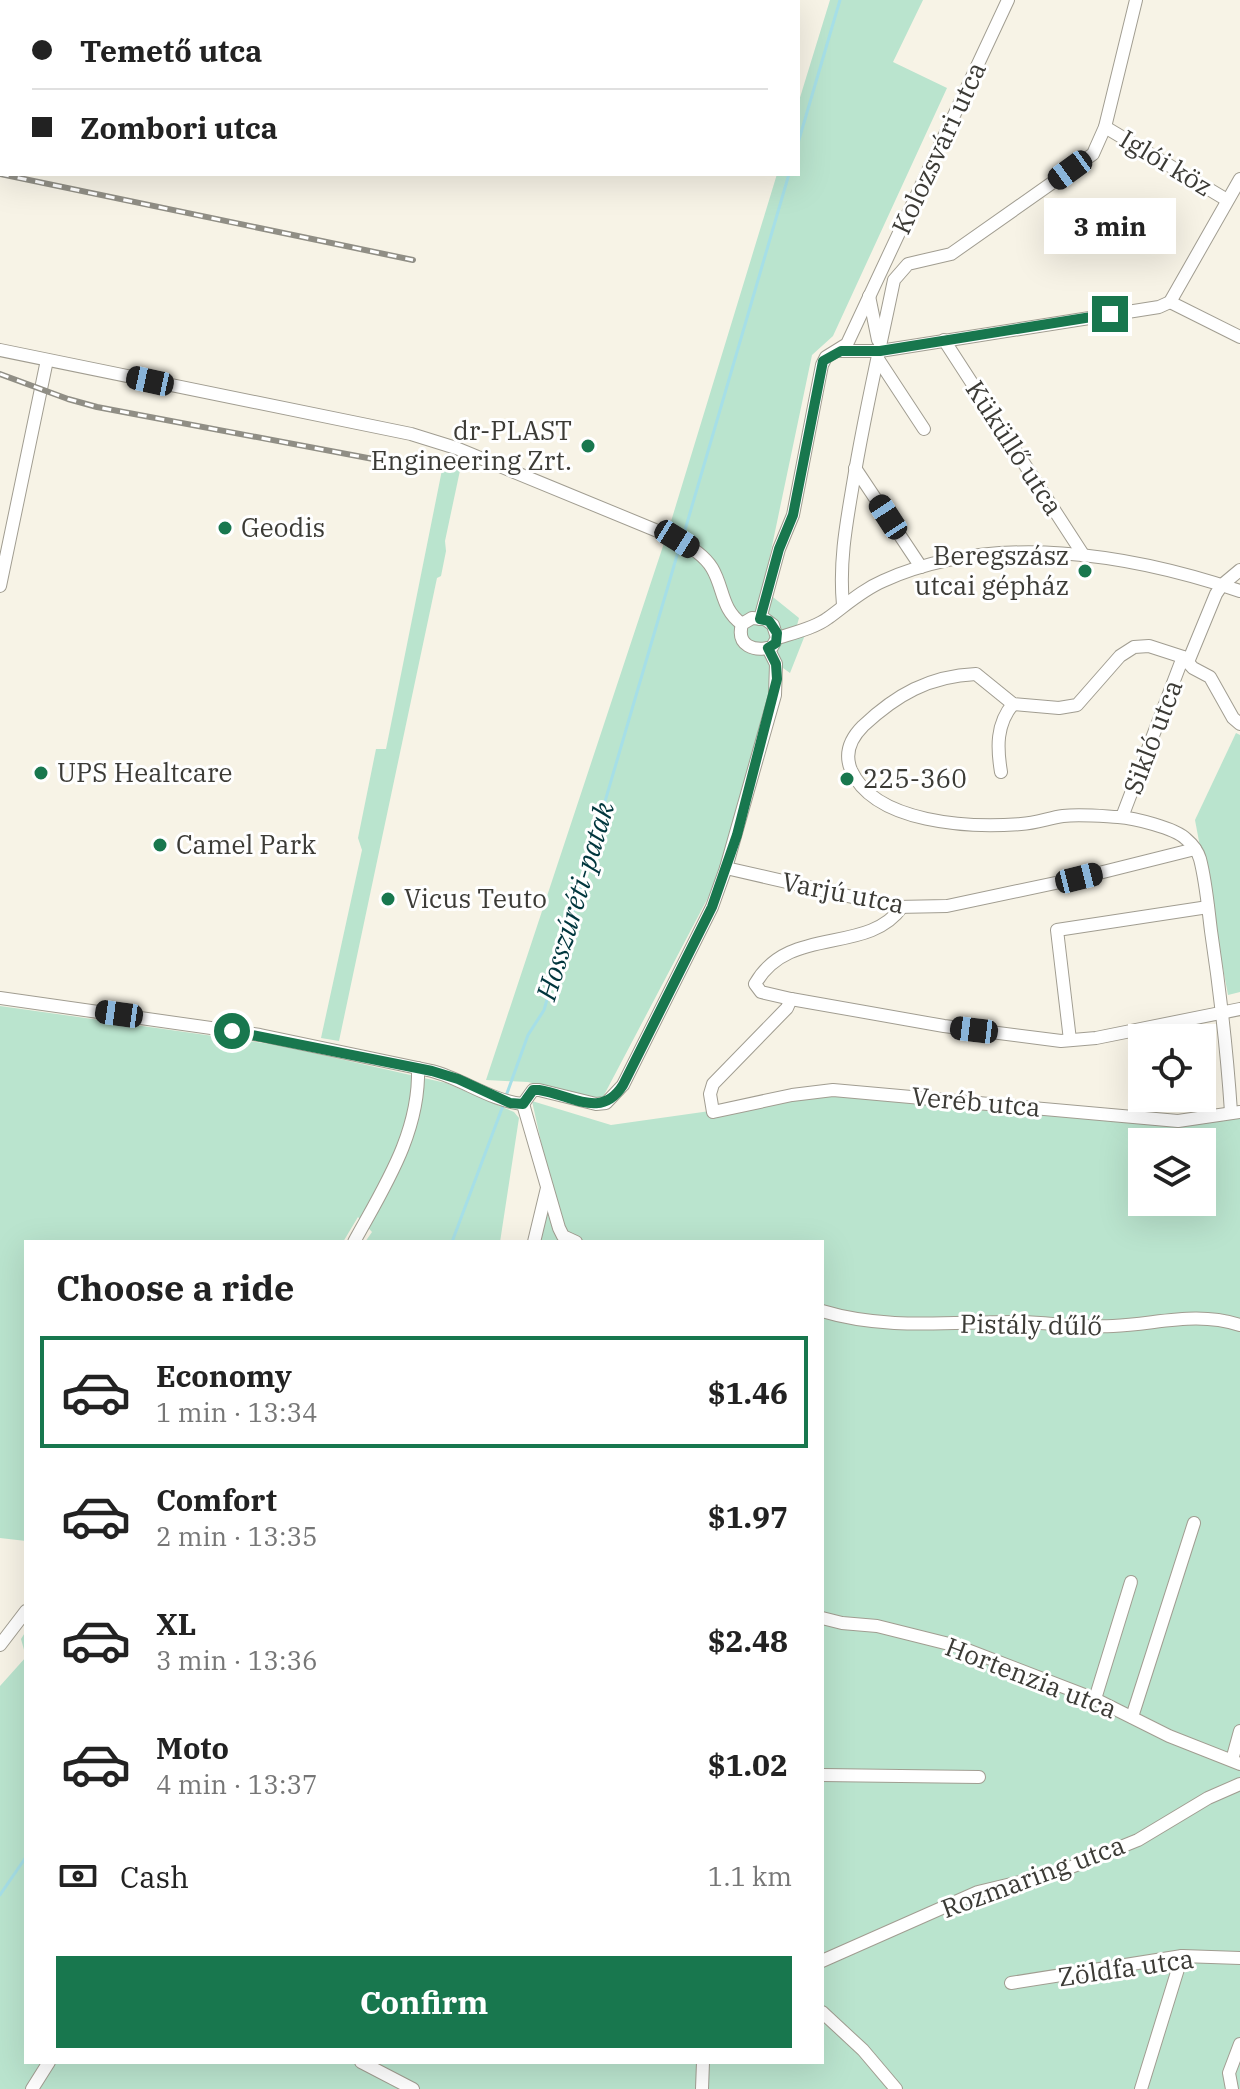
<!DOCTYPE html>
<meta charset="utf-8">
<style>
:root{--surface:#fff;--page:#f6f6f6;--text:#222;--muted:#767676;--line:#e0e0e0;--accent:#18774e}
body{margin:0;font-family:"IBM Plex Serif",serif;background:var(--page);color:var(--text);height:100vh;display:flex;flex-direction:column;font-size:30px;white-space:nowrap}
*{box-sizing:border-box;margin:0}
p{font-size:26px;color:var(--muted)}
.icon{flex:none;width:44px;height:44px;fill:none;stroke:currentColor;stroke-width:2;stroke-linecap:round;stroke-linejoin:round}
.map{position:relative;flex:1;overflow:hidden}
.side{position:absolute;left:24px;top:1240px;width:800px;height:824px;display:flex;flex-direction:column;background:var(--surface);border-radius:0px;box-shadow:0 8px 32px #0002}
.side>*{flex:none}
.banner{position:absolute;left:0px;top:0px;width:800px;height:176px;box-shadow:0 8px 32px #0002;display:grid;align-content:center;height:176px;padding:0 32px;background:var(--surface)}
.controls{position:absolute;left:1128px;top:1024px;display:grid;gap:16px}
.controls a{display:grid;place-items:center;width:88px;height:88px;border-radius:0px;background:var(--surface);box-shadow:0 8px 32px #0002;font-size:40px}
.end{position:absolute;width:36px;height:36px;margin:-18px;border:10px solid #18774e;background:#fff;box-shadow:0 0 0 4px #fff}
.from{border-radius:50%}
.bubble{position:absolute;height:56px;border-radius:0px;background:var(--surface);box-shadow:0 8px 32px #0002;font-size:26px;font-weight:800;line-height:56px;text-align:center}
.car{position:absolute;width:24px;height:48px;margin:-24px -12px;border-radius:10px;box-shadow:0 0 6px 2px #0007;background:linear-gradient(#222 24%,#8ab4d8 0 40%,#222 0 76%,#8ab4d8 0 86%,#222 0)}
.banner b{display:flex;align-items:center;gap:28px;height:76px;font-size:30px}
.banner b+b{border-top:2px solid var(--line)}
.banner i{width:20px;height:20px;background:var(--text)}
ul{padding:0;list-style:none}
li{display:flex;align-items:center;gap:24px;height:112px;margin:0 16px 12px;padding:0 16px;border:4px solid transparent;border-radius:0px}
li div{flex:1}
li b{display:block;font-size:30px}
li em{font-style:normal;font-weight:800}
li.current{border-color:var(--accent)}
li>.icon{width:72px;height:72px;stroke-width:1.5}
h2{padding:0 32px;font-size:36px;line-height:96px}
.pay{display:flex;align-items:center;gap:20px;height:88px;padding:0 32px;font-size:30px}
.pay p{margin-inline-start:auto}
.cta{display:flex;gap:16px;margin-top:auto;padding:16px 32px}
.cta a{flex:1;height:92px;border-radius:0px;background:var(--accent);color:#fff;font-size:32px;font-weight:800;line-height:92px;text-align:center}
.map>svg:first-child{display:block}
</style>
<div class="map">
<svg width="1240" height="2089" viewBox="0 0 1240 2089">
<rect width="100%" height="100%" fill="#f7f3e6"/>
<!-- green -->
<g fill="#bae4ce" fill-rule="evenodd">
<polygon points="830,0 923,0 893,62 947,88 833,336 812,355 763,589 799,618 794,636 805,635 790,673 783,668 722,871 603,1097 595,1099 528,1082 486,1080 669,528 777,174 798,174 798,104"/>
<polygon points="445,455 462,461 445,541 446,551 441,576 437,578 339,1041 321,1038 362,850 358,838 376,749 386,749"/>
<polygon points="1236,733 1240,735 1240,992 1228,995 1195,820"/>
<polygon points="0,1006 278,1045 446,1083 514,1112 519,1118 500,1242 365,1242 372,1232 358,1217 343,1242 26,1242 26,1541 0,1538"/>
<path d="M 835,1087 L 1123,1117 L 1240,1115 L 1240,2089 L 0,2089 L 0,1686 L 26,1657 L 21,1639 L 26,1631 L 26,2062 L 822,2062 L 822,1242 L 530,1242 L 548,1174 L 532,1101 L 611,1125 L 717,1110 ZM 1142,1142 L 1202,1142 L 1202,1202 L 1142,1202 Z"/>
</g>
<g fill="none" stroke-linecap="round" stroke-linejoin="round">
<!-- stream -->
<g stroke="#a6dfe7" stroke-width="3">
<polyline points="798,143 840,0"/>
<polyline points="685,530 789,174"/>
<polyline points="506,1096 528,1035 544,1010 678,552"/>
<polyline points="452,1242 504,1103"/>
<polyline points="0,1895 26,1857"/>
</g>
<defs>
<g id="minor">
<polyline points="1105,127 1227,200"/>
<polyline points="869,296 878,340"/>
<polyline points="1170,302 1240,337"/>
<polyline points="944,340 1084,556"/>
<path d="M 0,350 L 411,434 L 456,448 L 677,539 C 690,547 704,555 712,568 C 724,588 721,609 742,624"/>
<polyline points="841,351 880,351 1159,307 1170,302 1240,179"/>
<polyline points="878,359 924,429"/>
<polyline points="855,468 921,567"/>
<polyline points="0,586 47,360"/>
<path d="M 843,605 C 839,563 846,525 853,484 C 864,415 880,348 894,280 L 908,264 L 951,254 L 1093,154 L 1105,127 L 1136,0"/>
<path d="M 752,618 L 765,619 L 773,625 L 777,638 L 772,647 C 754,652 736,646 742,624 Z"/>
<polyline points="760,619 779,549 793,515 822,365 826,357 847,344 1008,0"/>
<path d="M 777,638 C 793,633 815,628 828,618 C 846,605 862,590 883,581 C 994,531 1130,554 1240,591"/>
<polyline points="1188,662 1216,594 1222,585 1240,570"/>
<path d="M 1001,772 C 997,748 996,724 1013,704"/>
<polyline points="1122,817 1183,657"/>
<polyline points="726,868 896,907 947,906 1079,878 1195,849"/>
<path d="M 902,907 C 867,956 789,924 755,984 L 761,992 L 791,999 L 944,1026 L 1061,1041 L 1096,1038 L 1240,1009"/>
<path d="M 0,998 L 260,1035 L 432,1071 C 463,1079 491,1101 523,1104"/>
<polyline points="791,999 787,1008 713,1084 710,1094 713,1112 792,1095 833,1090 1178,1121 1240,1112"/>
<polyline points="1070,1040 1057,930 1208,907"/>
<polyline points="523,1104 533,1090 539,1090 596,1104 606,1103 623,1085 712,907 726,868 775,695 776,664 768,648"/>
<polyline points="523,1104 559,1228 563,1236 576,1242"/>
<path d="M 1231,1112 C 1227,1052 1220,991 1211,931 C 1208,907 1206,882 1200,859 C 1198,852 1192,844 1186,839 C 1175,828 1134,818 1118,817 C 1100,816 1080,814 1063,816 C 1049,818 1036,823 1021,824 C 971,828 875,824 851,770 C 844,753 851,738 863,726 C 896,695 929,676 976,674 L 1013,704 L 1059,708 L 1077,705 L 1120,656 L 1134,647 L 1149,646 L 1183,657 L 1193,668 L 1210,677 L 1233,718 L 1240,724"/>
<path d="M 354,1242 C 384,1187 420,1133 418,1068"/>
<polyline points="534,1242 547,1188"/>
<path d="M 822,1311 C 888,1331 954,1321 1022,1322 C 1052,1323 1083,1328 1113,1326 C 1158,1324 1196,1311 1240,1325"/>
<polyline points="822,1618 842,1623 877,1626 957,1646 1095,1699 1169,1736 1240,1764"/>
<polyline points="0,1645 26,1611"/>
<polyline points="1095,1699 1131,1582"/>
<polyline points="1132,1717 1194,1523"/>
<polyline points="1232,1760 1240,1731"/>
<polyline points="822,1775 979,1777"/>
<polyline points="822,1961 978,1892 1054,1874 1138,1840 1208,1798 1240,1784"/>
<polyline points="1011,1983 1182,1956 1240,1958"/>
<polyline points="822,2012 863,2050 896,2089"/>
<polyline points="361,2062 413,2089"/>
<polyline points="32,2089 49,2062"/>
<polyline points="702,2089 703,2062"/>
<polyline points="1141,2089 1182,1956"/>
<polyline points="1232,2089 1229,2073 1240,2044"/>
</g>
</defs>
<!-- minor casing -->
<use href="#minor" stroke="#a19d91" stroke-width="14"/>
<!-- minor -->
<use href="#minor" stroke="#fff" stroke-width="12"/>
<defs>
<g id="rail">
<polyline points="0,174 413,260"/>
<polyline points="0,374 68,399 97,407 389,462"/>
</g>
</defs>
<!-- rail casing -->
<use href="#rail" stroke="#908e85" stroke-width="6"/>
<!-- rail -->
<use href="#rail" stroke="#fff" stroke-width="3" stroke-dasharray="9" stroke-linecap="butt"/>
</g>
<g fill="none" stroke-linecap="round" stroke-linejoin="round">
<!-- route -->
<path stroke="#18774e" stroke-width="10" d="M 232,1031 L 432,1071 L 458,1079 L 510,1103 L 523,1104 L 533,1090 L 539,1090 C 572,1095 601,1120 623,1085 L 712,907 L 737,835 L 777,679 L 776,664 L 768,648 L 776,643 L 777,633 L 769,621 L 760,619 L 779,549 L 793,515 L 823,361 L 841,351 L 880,351 L 1110,314"/>
</g>
<!-- markers -->
<g fill="#18774e" stroke="#fff" stroke-width="3">
<circle cx="588" cy="446" r="8"/>
<circle cx="225" cy="528" r="8"/>
<circle cx="1085" cy="571" r="8"/>
<circle cx="41" cy="773" r="8"/>
<circle cx="847" cy="779" r="8"/>
<circle cx="160" cy="845" r="8"/>
<circle cx="388" cy="899" r="8"/>
</g>
<g text-anchor="middle" stroke-width="6" stroke-linejoin="round" paint-order="stroke">
<!-- street labels -->
<g font-size="26" fill="#3c3b36" stroke="#fff">
<text transform="translate(939 148) rotate(-65)" y="9">Kolozsvári utca</text>
<text transform="translate(1166 163) rotate(31)" y="9">Iglói köz</text>
<text transform="translate(1014 448) rotate(57)" y="9">Küküllő utca</text>
<text transform="translate(1153 737) rotate(-69)" y="9">Sikló utca</text>
<text transform="translate(843 893) rotate(11)" y="9">Varjú utca</text>
<text transform="translate(976 1102) rotate(5)" y="9">Veréb utca</text>
<text transform="translate(1031 1325) rotate(1)" y="9">Pistály dűlő</text>
<text transform="translate(1031 1678) rotate(21)" y="9">Hortenzia utca</text>
<text transform="translate(1033 1877) rotate(-20)" y="9">Rozmaring utca</text>
<text transform="translate(1126 1968) rotate(-8)" y="9">Zöldfa utca</text>
</g>
<!-- poi labels -->
<g font-size="26" fill="#3c3b36" stroke="#fff" text-anchor="start">
<text x="572" y="440" text-anchor="end">dr-PLAST<tspan x="572" dy="30">Engineering Zrt.</tspan></text>
<text x="241" y="537">Geodis</text>
<text x="1069" y="565" text-anchor="end">Beregszász<tspan x="1069" dy="30">utcai gépház</tspan></text>
<text x="57" y="782">UPS Healtcare</text>
<text x="863" y="788">225-360</text>
<text x="176" y="854">Camel Park</text>
<text x="404" y="908">Vicus Teuto</text>
</g>
<!-- water labels -->
<g font-size="28" font-style="italic" fill="#00363d" stroke="#fff">
<text transform="translate(575 901) rotate(-73)" y="10">Hosszúréti-patak</text>
</g>
</g>
</svg>
<div class="controls">
<a><svg class="icon" aria-label="locate" viewBox="0 0 24 24"><circle cx="12" cy="12" r="6"/><path d="M12 2v4M12 18v4M2 12h4M18 12h4"/></svg></a>
<a><svg class="icon" aria-label="layers" viewBox="0 0 24 24"><path d="M12 4l9 5-9 5-9-5zM3 14l9 5 9-5"/></svg></a>
</div>
<i class="end from" style="left:232px;top:1031px"></i>
<i class="end" style="left:1110px;top:314px"></i>
<div class="bubble" style="left:1044px;top:198px;width:132px">3 min</div>
<i class="car" style="left:1070px;top:170px;rotate:234deg"></i>
<i class="car" style="left:150px;top:381px;rotate:282deg"></i>
<i class="car" style="left:888px;top:517px;rotate:327deg"></i>
<i class="car" style="left:677px;top:539px;rotate:122deg"></i>
<i class="car" style="left:1079px;top:878px;rotate:76deg"></i>
<i class="car" style="left:119px;top:1014px;rotate:278deg"></i>
<i class="car" style="left:974px;top:1030px;rotate:277deg"></i>
<div class="banner">
<b><i class="from"></i>Temető utca</b>
<b><i></i>Zombori utca</b>
</div>
<section class="side">
<h2>Choose a ride</h2>
<ul>
<li class="current"><svg class="icon" aria-label="car" viewBox="0 0 24 24"><path d="M5 17H2v-5l4-1 3-4h7l3 4 3 1v5h-3M9 17h6M6 11h13"/><circle cx="7" cy="17" r="2"/><circle cx="17" cy="17" r="2"/></svg><div><b>Economy</b><p>1 min · 13:34</p></div><em>$1.46</em></li>
<li><svg class="icon" aria-label="car" viewBox="0 0 24 24"><path d="M5 17H2v-5l4-1 3-4h7l3 4 3 1v5h-3M9 17h6M6 11h13"/><circle cx="7" cy="17" r="2"/><circle cx="17" cy="17" r="2"/></svg><div><b>Comfort</b><p>2 min · 13:35</p></div><em>$1.97</em></li>
<li><svg class="icon" aria-label="car" viewBox="0 0 24 24"><path d="M5 17H2v-5l4-1 3-4h7l3 4 3 1v5h-3M9 17h6M6 11h13"/><circle cx="7" cy="17" r="2"/><circle cx="17" cy="17" r="2"/></svg><div><b>XL</b><p>3 min · 13:36</p></div><em>$2.48</em></li>
<li><svg class="icon" aria-label="car" viewBox="0 0 24 24"><path d="M5 17H2v-5l4-1 3-4h7l3 4 3 1v5h-3M9 17h6M6 11h13"/><circle cx="7" cy="17" r="2"/><circle cx="17" cy="17" r="2"/></svg><div><b>Moto</b><p>4 min · 13:37</p></div><em>$1.02</em></li>
</ul>
<div class="pay"><svg class="icon" aria-label="cash" viewBox="0 0 24 24"><path d="M3 7h18v10H3z"/><circle cx="12" cy="12" r="2"/></svg>Cash<p>1.1 km</p></div>
<div class="cta"><a>Confirm</a></div>
</section>
</div>
